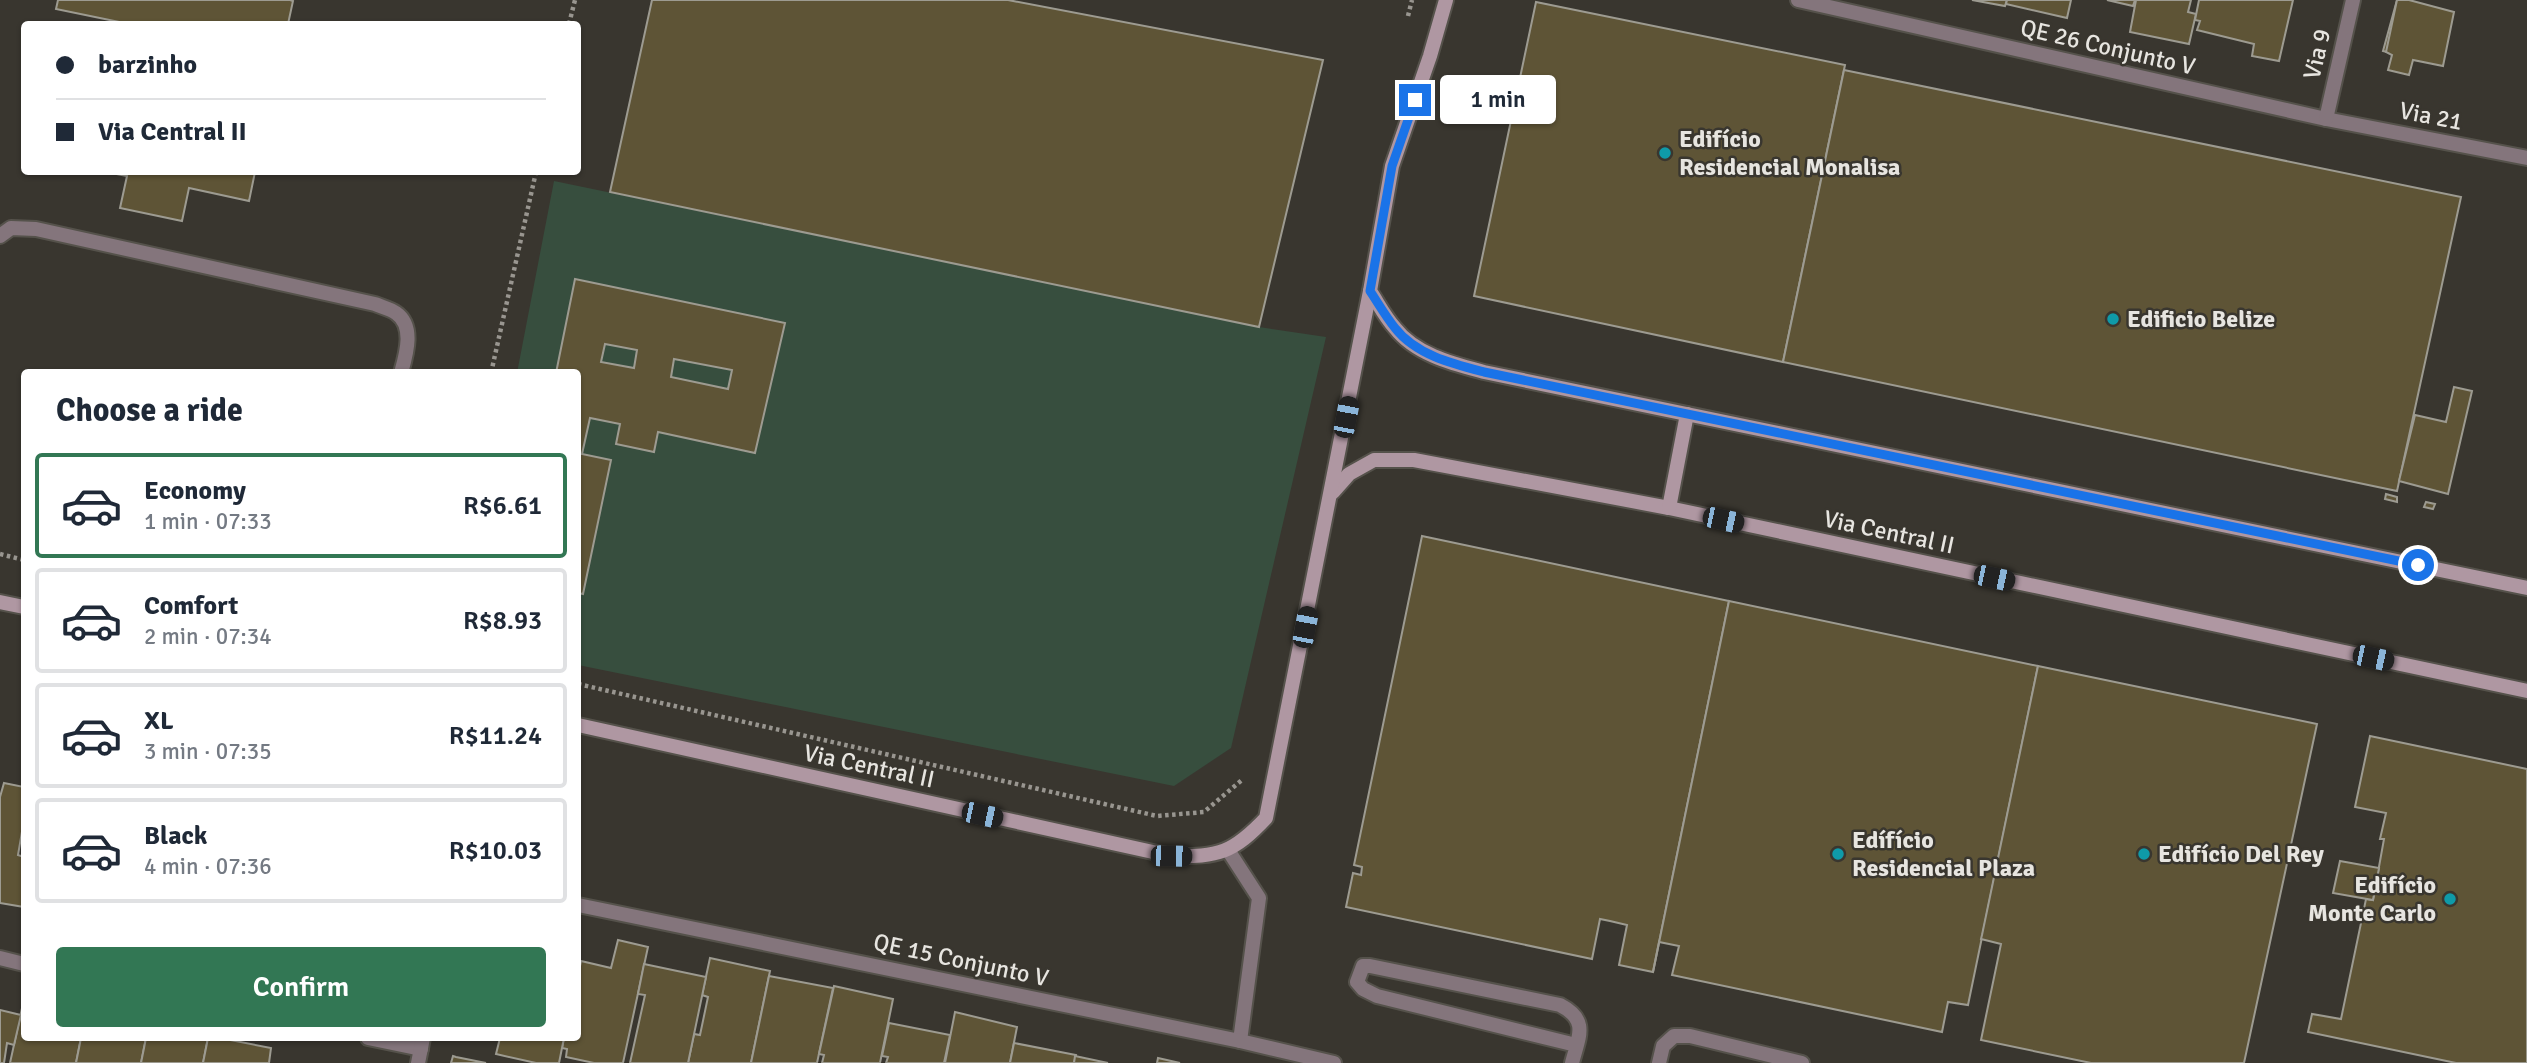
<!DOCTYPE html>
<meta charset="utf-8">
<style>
:root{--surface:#fff;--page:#f2f2f3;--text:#1f2937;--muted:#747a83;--line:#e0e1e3;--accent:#327754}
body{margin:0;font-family:Signika,sans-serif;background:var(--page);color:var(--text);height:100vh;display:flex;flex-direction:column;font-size:26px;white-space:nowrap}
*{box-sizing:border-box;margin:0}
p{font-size:23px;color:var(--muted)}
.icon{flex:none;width:38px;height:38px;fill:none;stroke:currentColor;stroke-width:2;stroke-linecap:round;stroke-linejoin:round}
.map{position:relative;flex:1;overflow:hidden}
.sheet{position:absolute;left:21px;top:369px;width:560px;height:672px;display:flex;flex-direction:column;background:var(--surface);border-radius:7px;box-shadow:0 2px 5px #0004}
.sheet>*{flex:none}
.banner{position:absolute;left:21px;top:21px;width:560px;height:154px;border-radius:7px;box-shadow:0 2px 5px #0004;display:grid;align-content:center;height:154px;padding:0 35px;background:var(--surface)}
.end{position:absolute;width:32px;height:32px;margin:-16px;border:9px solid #1a73e8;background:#fff;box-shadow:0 0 0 4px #fff}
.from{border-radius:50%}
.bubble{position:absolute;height:49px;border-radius:7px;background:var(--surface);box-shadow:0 2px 5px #0004;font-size:23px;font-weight:600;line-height:49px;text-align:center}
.car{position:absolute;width:21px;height:42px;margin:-21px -10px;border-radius:9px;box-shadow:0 0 5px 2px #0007;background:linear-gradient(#222 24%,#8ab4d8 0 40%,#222 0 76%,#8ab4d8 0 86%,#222 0)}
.banner b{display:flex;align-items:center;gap:24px;height:66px;font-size:26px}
.banner b+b{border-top:2px solid var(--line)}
.banner i{width:18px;height:18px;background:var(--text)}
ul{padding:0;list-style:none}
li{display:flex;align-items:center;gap:21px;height:105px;margin:0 14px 10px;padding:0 21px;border:4px solid var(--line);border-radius:7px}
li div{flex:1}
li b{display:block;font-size:26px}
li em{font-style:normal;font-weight:600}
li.active{border-color:var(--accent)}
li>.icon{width:63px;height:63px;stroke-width:1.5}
h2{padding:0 35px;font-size:32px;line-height:84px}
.primary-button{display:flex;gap:14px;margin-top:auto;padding:14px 35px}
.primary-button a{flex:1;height:80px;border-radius:7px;background:var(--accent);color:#fff;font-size:28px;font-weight:600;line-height:80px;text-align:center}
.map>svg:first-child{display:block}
</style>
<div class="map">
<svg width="2527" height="1063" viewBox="0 0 2527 1063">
<rect width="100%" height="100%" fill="#39362f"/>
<!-- green -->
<polygon fill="#374e3e" points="554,181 1259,327 1326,337 1231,748 1174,786 578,665 578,373 517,373"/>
<!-- building -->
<g fill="#5e5436" stroke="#9d9b91" stroke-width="2" fill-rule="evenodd">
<polygon points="58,0 290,0 293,1 288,24 129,24 56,9"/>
<polygon points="652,0 1008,0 1323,60 1259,327 610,192"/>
<polygon points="1972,0 2007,0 2005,6"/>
<polygon points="2007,0 2071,0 2067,18 2006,4"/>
<polygon points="2107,0 2135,0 2133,6"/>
<polygon points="2136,0 2191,0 2188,12 2196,14 2189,44 2130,32"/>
<polygon points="2199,0 2293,0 2279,61 2252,56 2254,44 2197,30 2200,21 2195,20"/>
<polygon points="2397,0 2429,10 2419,60 2383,51"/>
<polygon points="2397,0 2409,0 2454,12 2443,66 2413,60 2409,75 2388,70 2392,55 2386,52"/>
<polygon points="1536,2 1845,65 1783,362 1474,296"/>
<polygon points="1844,70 2461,197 2397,491 1783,362"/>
<polygon points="106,172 255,172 249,201 189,188 182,221 120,208 127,176"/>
<path d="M 575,279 L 785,323 L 755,453 L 658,432 L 654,452 L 616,444 L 620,424 L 590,418 L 582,454 L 611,460 L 583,594 L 578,593 L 578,373 L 556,373 ZM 605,344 L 637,350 L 634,368 L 601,362 ZM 674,359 L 732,370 L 728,389 L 671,377 Z"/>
<polygon points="2454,387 2472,391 2448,494 2399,481 2415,415 2446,422"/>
<polygon points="2386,494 2397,497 2397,502 2385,499"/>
<polygon points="2426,502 2435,504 2433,509 2424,507"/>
<polygon points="1422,536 1729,601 1653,972 1619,965 1627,925 1610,921 1600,919 1592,959 1346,907 1353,873 1361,875 1362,867 1354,865"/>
<polygon points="1729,601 2038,666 1968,1005 1948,1002 1942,1032 1672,975 1679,946 1659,942 1653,972"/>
<polygon points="2038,666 2317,724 2244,1063 2091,1063 1981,1040 2001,944 1981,939 1982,935"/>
<polygon points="2370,736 2527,769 2527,1063 2456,1063 2308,1032 2312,1014 2341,1019 2366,899 2373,900 2384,839 2380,839 2386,813 2355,807"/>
<polygon points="4,783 24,787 24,820 18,855 24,857 24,907 0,903 0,797"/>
<polygon points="2340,861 2379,868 2373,900 2333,893"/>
<polygon points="618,940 648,947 623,1063 594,1063 566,1057 567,1049 562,1048 564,1038 578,1038 578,976 581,961 611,968"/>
<polygon points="710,958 770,971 751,1063 688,1063 694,1034 700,1035 708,997 702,995"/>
<polygon points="644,964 706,977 688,1063 630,1063 645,995 638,994"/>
<polygon points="769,976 833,988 817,1063 751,1063"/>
<polygon points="834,986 893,999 880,1063 822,1063 824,1055 819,1054"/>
<polygon points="24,999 24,1038 81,1038 76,1063 10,1063"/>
<polygon points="0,1010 21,1015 14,1045 7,1043 4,1063 0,1063"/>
<polygon points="955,1012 1017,1027 1010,1063 945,1063"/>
<polygon points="889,1023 950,1035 944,1063 886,1063 888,1057 882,1056"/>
<polygon points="81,1038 146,1038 141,1063 76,1063"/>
<polygon points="146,1038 208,1038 203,1063 141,1063"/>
<polygon points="208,1038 220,1038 271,1048 269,1063 203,1063"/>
<polygon points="500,1038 564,1038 559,1063 536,1063 496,1054"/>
<polygon points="1014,1043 1076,1055 1074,1063 1010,1063"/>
<polygon points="453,1056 456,1057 486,1063 451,1063"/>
<polygon points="1075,1056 1108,1063 1074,1063"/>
<polygon points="1158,1058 1180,1063 1157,1063"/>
</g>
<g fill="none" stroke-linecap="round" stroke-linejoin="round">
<defs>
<g id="lane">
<path d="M 0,236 L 11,228 L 36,229 L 375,304 C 382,307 391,309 396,313 C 415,326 406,355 401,373"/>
<path d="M 1572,1063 C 1579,1036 1589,1020 1560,1005 L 1370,966 L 1363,966 L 1357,982 L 1363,989 L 1377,996 L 1576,1045"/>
<polyline points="1659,1063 1663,1046 1674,1036 1690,1036 1802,1063"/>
</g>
<g id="street">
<polyline points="1798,0 2326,119 2527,158"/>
<polyline points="2326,119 2353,0"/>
<polyline points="1228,850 1259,898 1240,1041"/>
<polyline points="578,905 1240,1041 1334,1063"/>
<polyline points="0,958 24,964"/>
<polyline points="368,1038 421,1049"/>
<polyline points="418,1063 423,1038"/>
</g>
<g id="secondary">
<path d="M 1446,0 L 1430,56 L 1392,166 L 1370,291 C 1378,303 1385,317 1395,328 C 1416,355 1454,364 1484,372 L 2527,588"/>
<polyline points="1333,492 1349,474 1374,460 1414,460 1669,508 2527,691"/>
<polyline points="1669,508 1687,414"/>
<polyline points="0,602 24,607"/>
<path d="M 578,725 L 1171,856 C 1219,857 1233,853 1266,818 L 1370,291"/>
</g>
</defs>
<!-- lane casing -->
<use href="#lane" stroke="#55524b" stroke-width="18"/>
<!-- street casing -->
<use href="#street" stroke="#55524b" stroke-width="18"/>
<!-- secondary casing -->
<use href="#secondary" stroke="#55524b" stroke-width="18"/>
<!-- path -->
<g stroke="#999690" stroke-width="4.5" stroke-dasharray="3.5 3.5" stroke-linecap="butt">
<polyline points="1408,16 1412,0"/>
<polyline points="569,24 575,0"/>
<polyline points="491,373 536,172"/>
<polyline points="0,554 24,560"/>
<polyline points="578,684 1157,816 1204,812 1243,779"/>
</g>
<!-- lane -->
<use href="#lane" stroke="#84757c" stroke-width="14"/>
<!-- street -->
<use href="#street" stroke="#84757c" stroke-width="14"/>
<!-- secondary -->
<use href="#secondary" stroke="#af97a2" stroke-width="14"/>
</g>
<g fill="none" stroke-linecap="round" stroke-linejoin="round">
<!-- route -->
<path stroke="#1a73e8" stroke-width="9" d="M 1415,100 L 1392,166 L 1370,291 C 1378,303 1386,317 1395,328 C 1416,355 1453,364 1484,372 L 2418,565"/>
</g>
<!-- markers -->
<g fill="#0f9aa8" stroke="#39362f" stroke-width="2.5">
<circle cx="1665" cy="153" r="7"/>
<circle cx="2113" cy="319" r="7"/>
<circle cx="1838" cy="854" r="7"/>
<circle cx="2144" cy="854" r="7"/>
<circle cx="2450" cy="899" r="7"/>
</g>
<g text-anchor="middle" stroke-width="5" stroke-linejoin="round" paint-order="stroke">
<!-- street labels -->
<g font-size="24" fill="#e7e5e0" stroke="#39362f">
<text transform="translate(2108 47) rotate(13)" y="8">QE 26 Conjunto V</text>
<text transform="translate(2317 54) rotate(-77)" y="8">Via 9</text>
<text transform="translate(2431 116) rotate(11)" y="8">Via 21</text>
<text transform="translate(1889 532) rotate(12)" y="8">Via Central II</text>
<text transform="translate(869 766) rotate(12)" y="8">Via Central II</text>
<text transform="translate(961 960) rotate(12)" y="8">QE 15 Conjunto V</text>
</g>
<!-- poi labels -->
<g font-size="24" font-weight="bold" fill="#e7e5e0" stroke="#39362f" text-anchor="start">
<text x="1679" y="147">Edifício<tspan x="1679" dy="28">Residencial Monalisa</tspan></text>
<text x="2127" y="327">Edificio Belize</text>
<text x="1852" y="848">Edífício<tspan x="1852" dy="28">Residencial Plaza</tspan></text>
<text x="2158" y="862">Edifício Del Rey</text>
<text x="2436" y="893" text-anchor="end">Edifício<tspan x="2436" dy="28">Monte Carlo</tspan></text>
</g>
</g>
</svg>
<i class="end from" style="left:2418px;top:565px"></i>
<i class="end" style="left:1415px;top:100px"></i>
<div class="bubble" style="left:1440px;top:75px;width:116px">1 min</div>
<i class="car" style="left:1346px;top:417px;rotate:11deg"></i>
<i class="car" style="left:1723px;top:520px;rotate:102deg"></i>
<i class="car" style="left:1994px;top:578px;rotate:102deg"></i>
<i class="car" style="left:1305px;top:627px;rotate:11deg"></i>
<i class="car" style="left:2373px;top:658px;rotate:102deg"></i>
<i class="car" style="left:982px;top:815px;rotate:102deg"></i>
<i class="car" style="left:1171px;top:856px;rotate:91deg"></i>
<div class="banner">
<b><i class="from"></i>barzinho</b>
<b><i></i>Via Central II</b>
</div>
<section class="sheet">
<h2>Choose a ride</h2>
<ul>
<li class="active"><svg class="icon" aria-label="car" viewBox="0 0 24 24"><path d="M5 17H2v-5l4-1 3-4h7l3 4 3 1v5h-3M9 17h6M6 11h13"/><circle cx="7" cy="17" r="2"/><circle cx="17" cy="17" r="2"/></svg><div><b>Economy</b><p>1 min · 07:33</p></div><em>R$6.61</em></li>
<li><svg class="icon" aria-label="car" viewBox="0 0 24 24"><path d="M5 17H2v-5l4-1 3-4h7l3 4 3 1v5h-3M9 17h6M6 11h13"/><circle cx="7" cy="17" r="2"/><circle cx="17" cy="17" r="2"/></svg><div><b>Comfort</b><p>2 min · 07:34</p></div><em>R$8.93</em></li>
<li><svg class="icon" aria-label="car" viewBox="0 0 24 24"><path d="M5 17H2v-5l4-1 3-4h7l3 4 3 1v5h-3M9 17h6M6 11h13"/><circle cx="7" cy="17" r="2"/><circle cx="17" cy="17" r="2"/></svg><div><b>XL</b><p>3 min · 07:35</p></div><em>R$11.24</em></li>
<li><svg class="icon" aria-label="car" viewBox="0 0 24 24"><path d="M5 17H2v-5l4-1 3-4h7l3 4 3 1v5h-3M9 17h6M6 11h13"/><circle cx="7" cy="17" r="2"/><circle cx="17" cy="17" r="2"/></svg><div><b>Black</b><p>4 min · 07:36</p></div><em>R$10.03</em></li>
</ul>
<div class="primary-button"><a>Confirm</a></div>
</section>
</div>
